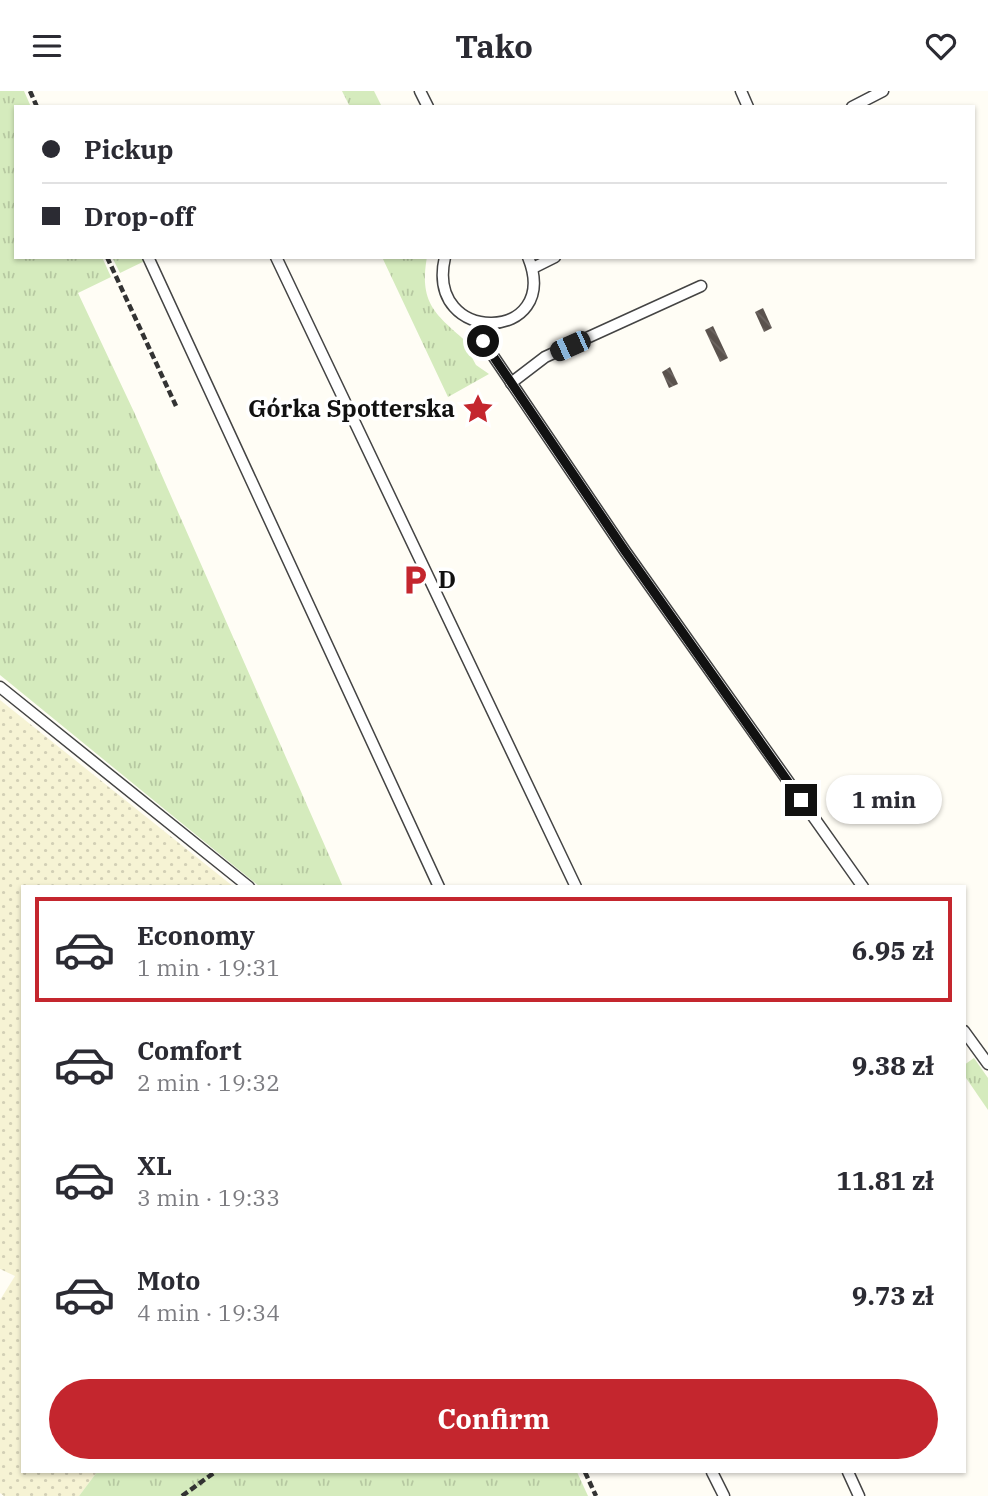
<!DOCTYPE html>
<meta charset="utf-8">
<style>
:root{--surface:#fff;--page:#f2f2f3;--text:#2b2b33;--muted:#7c7c81;--line:#e1e1e2;--accent:#c4262e}
body{margin:0;font-family:"IBM Plex Serif",serif;background:var(--page);color:var(--text);height:100vh;display:flex;flex-direction:column;font-size:26px;white-space:nowrap}
*{box-sizing:border-box;margin:0}
p{font-size:23px;color:var(--muted)}
.icon{flex:none;width:38px;height:38px;fill:none;stroke:currentColor;stroke-width:2;stroke-linecap:round;stroke-linejoin:round}
.map{position:relative;flex:1;overflow:hidden}
.side{position:absolute;left:21px;top:794px;width:945px;height:588px;display:flex;flex-direction:column;background:var(--surface);border-radius:0px;box-shadow:0 2px 5px #0004}
.side>*{flex:none}
.banner{position:absolute;left:14px;top:14px;width:961px;height:154px;border-radius:0px;box-shadow:0 2px 5px #0004;display:grid;align-content:center;height:154px;padding:0 28px;background:var(--surface)}
.end{position:absolute;width:32px;height:32px;margin:-16px;border:9px solid #111;background:#fff;box-shadow:0 0 0 4px #fff}
.from{border-radius:50%}
.bubble{position:absolute;height:49px;border-radius:24px;background:var(--surface);box-shadow:0 2px 5px #0004;font-size:23px;font-weight:700;line-height:49px;text-align:center}
.car{position:absolute;width:21px;height:42px;margin:-21px -10px;border-radius:9px;box-shadow:0 0 5px 2px #0007;background:linear-gradient(#222 24%,#8ab4d8 0 40%,#222 0 76%,#8ab4d8 0 86%,#222 0)}
.banner b{display:flex;align-items:center;gap:24px;height:66px;font-size:26px}
.banner b+b{border-top:2px solid var(--line)}
.banner i{width:18px;height:18px;background:var(--text)}
ul{padding:12px 0 0;list-style:none}
li{display:flex;align-items:center;gap:21px;height:105px;margin:0 14px 10px;padding:0 14px;border:4px solid transparent;border-radius:0px}
li div{flex:1}
li b{display:block;font-size:26px}
li em{font-style:normal;font-weight:700}
li.selected{border-color:var(--accent)}
li>.icon{width:63px;height:63px;stroke-width:1.5}
.primary-button{display:flex;gap:14px;margin-top:auto;padding:14px 28px}
.primary-button a{flex:1;height:80px;border-radius:42px;background:var(--accent);color:#fff;font-size:28px;font-weight:700;line-height:80px;text-align:center}
header{display:flex;justify-content:space-between;align-items:center;height:91px;padding:0 28px;background:var(--surface);font-size:32px;font-weight:700}
.map>svg:first-child{display:block}
</style>
<header><svg class="icon" aria-label="menu" viewBox="0 0 24 24"><path d="M4 6h16M4 12h16M4 18h16"/></svg>Tako<svg class="icon" aria-label="heart" viewBox="0 0 24 24"><path d="M12 20l-8-8c-3-5 5-10 8-4 3-6 11-1 8 4z"/></svg></header>
<div class="map">
<svg width="988" height="1405" viewBox="0 0 988 1405">
<defs>
<pattern id="farmland-dots" width="8" height="8" patternUnits="userSpaceOnUse" patternTransform="scale(1.75)"><rect width="8" height="8" fill="#f6f3d4"/><path d="M2 2h.1M6 6h.1" fill="none" stroke="#d2cfb5" stroke-width="1.8" stroke-linecap="round"/></pattern>
<pattern id="grass-tufts" width="24" height="20" patternUnits="userSpaceOnUse" patternTransform="scale(1.75)"><rect width="24" height="20" fill="#d5ebbd"/><path d="M3 7l-1-3M5 7V3M7 7l1-3M15 17l-1-3M17 17v-4M19 17l1-3" fill="none" stroke="#b6c8a1"/></pattern>
<pattern id="building-back-hatch" width="6" height="6" patternUnits="userSpaceOnUse" patternTransform="scale(1.75)"><rect width="6" height="6" fill="#5a524d"/><path d="M-1 5l2 2M0 0l6 6M5-1l2 2" fill="none" stroke="#6d6662"/></pattern>
</defs>
<rect width="100%" height="100%" fill="#fffdf5"/>
<!-- farmland -->
<polygon fill="url(#farmland-dots)" points="0,609 234,796 23,796 23,1381 97,1381 79,1405 4,1405 0,1402 0,1209 15,1185 0,1178"/>
<!-- grass -->
<g fill="url(#grass-tufts)">
<polygon points="0,0 24,0 31,16 16,16 16,166 102,166 111,186 78,202 134,321 343,796 260,796 0,584"/>
<polygon points="342,0 374,0 382,16 350,16"/>
<polygon points="112,166 153,166 120,182"/>
<path d="M 382,166 L 427,166 C 418,216 439,225 471,255 L 469,261 L 476,274 L 489,283 L 448,306 Z"/>
<polygon points="974,967 988,987 988,1019 964,984 964,974"/>
<polygon points="97,1381 577,1381 588,1405 79,1405"/>
</g>
<!-- building -->
<g fill="url(#building-back-hatch)">
<polygon points="763,217 772,237 764,241 755,221"/>
<polygon points="713,235 728,267 720,271 705,239"/>
<polygon points="670,276 678,293 669,297 662,281"/>
</g>
<g fill="none" stroke-linecap="round" stroke-linejoin="round">
<defs>
<g id="lane">
<polyline points="420,0 428,16"/>
<polyline points="741,0 748,16"/>
<polyline points="852,16 883,0"/>
<polyline points="148,166 439,796"/>
<polyline points="276,166 576,796"/>
<path d="M 445,166 C 424,256 563,252 528,166"/>
<polyline points="533,177 555,166"/>
<polyline points="478,233 483,250 625,460 863,796"/>
<polyline points="511,292 545,266 701,195"/>
<polyline points="0,596 249,796"/>
<polyline points="964,940 988,973"/>
<polyline points="712,1381 724,1405"/>
<polyline points="848,1381 859,1405"/>
</g>
</defs>
<!-- lane casing -->
<use href="#lane" stroke="#444" stroke-width="13"/>
<!-- path -->
<g stroke="#333" stroke-width="4.5" stroke-dasharray="7 3.5" stroke-linecap="butt">
<polyline points="30,0 37,16"/>
<polyline points="107,166 176,315"/>
<polyline points="585,1381 596,1405"/>
<polyline points="182,1405 215,1381"/>
</g>
<!-- lane -->
<use href="#lane" stroke="#fff" stroke-width="10"/>
</g>
<g fill="none" stroke-linecap="round" stroke-linejoin="round">
<!-- route -->
<polyline stroke="#111" stroke-width="9" points="483,250 625,460 801,709"/>
</g>
<!-- icons -->
<defs>
<symbol id="sight-bare" viewBox="-9 -9 18 18"><path d="M0-6L1.8-2.2L6-1.7L2.9 1.2L3.7 5.4L0 3.3L-3.7 5.4L-2.9 1.2L-6-1.7L-1.8-2.2Z" fill="#c4262e" stroke="#fff" stroke-width="2.5" paint-order="stroke"/></symbol>
<symbol id="parking-bare" viewBox="-9 -9 18 18"><path d="M-3.5-5.5H1a3.5 3.5 0 0 1 0 7H-1V5.5H-3.5ZM-1-3.4V-.6H.8a1.4 1.4 0 0 0 0-2.8Z" fill="#c4262e" stroke="#fff" stroke-width="2.5" paint-order="stroke"/></symbol>
</defs>
<g fill-rule="evenodd">
<use href="#sight-bare" x="456" y="296" width="44" height="44"/>
<use href="#parking-bare" x="393" y="467" width="44" height="44"/>
</g>
<g text-anchor="middle" stroke-width="7" stroke-linejoin="round" paint-order="stroke">
<!-- poi labels -->
<g font-size="24" font-weight="bold" fill="#111" stroke="#fff" text-anchor="end">
<text x="455" y="326">Górka Spotterska</text>
<text x="438" y="497" text-anchor="start">D</text>
</g>
</g>
</svg>
<i class="end from" style="left:483px;top:250px"></i>
<i class="end" style="left:801px;top:709px"></i>
<div class="bubble" style="left:826px;top:684px;width:116px">1 min</div>
<i class="car" style="left:570px;top:255px;rotate:246deg"></i>
<div class="banner">
<b><i class="from"></i>Pickup</b>
<b><i></i>Drop-off</b>
</div>
<section class="side">
<ul>
<li class="selected"><svg class="icon" aria-label="car" viewBox="0 0 24 24"><path d="M5 17H2v-5l4-1 3-4h7l3 4 3 1v5h-3M9 17h6M6 11h13"/><circle cx="7" cy="17" r="2"/><circle cx="17" cy="17" r="2"/></svg><div><b>Economy</b><p>1 min · 19:31</p></div><em>6.95 zł</em></li>
<li><svg class="icon" aria-label="car" viewBox="0 0 24 24"><path d="M5 17H2v-5l4-1 3-4h7l3 4 3 1v5h-3M9 17h6M6 11h13"/><circle cx="7" cy="17" r="2"/><circle cx="17" cy="17" r="2"/></svg><div><b>Comfort</b><p>2 min · 19:32</p></div><em>9.38 zł</em></li>
<li><svg class="icon" aria-label="car" viewBox="0 0 24 24"><path d="M5 17H2v-5l4-1 3-4h7l3 4 3 1v5h-3M9 17h6M6 11h13"/><circle cx="7" cy="17" r="2"/><circle cx="17" cy="17" r="2"/></svg><div><b>XL</b><p>3 min · 19:33</p></div><em>11.81 zł</em></li>
<li><svg class="icon" aria-label="car" viewBox="0 0 24 24"><path d="M5 17H2v-5l4-1 3-4h7l3 4 3 1v5h-3M9 17h6M6 11h13"/><circle cx="7" cy="17" r="2"/><circle cx="17" cy="17" r="2"/></svg><div><b>Moto</b><p>4 min · 19:34</p></div><em>9.73 zł</em></li>
</ul>
<div class="primary-button"><a>Confirm</a></div>
</section>
</div>
